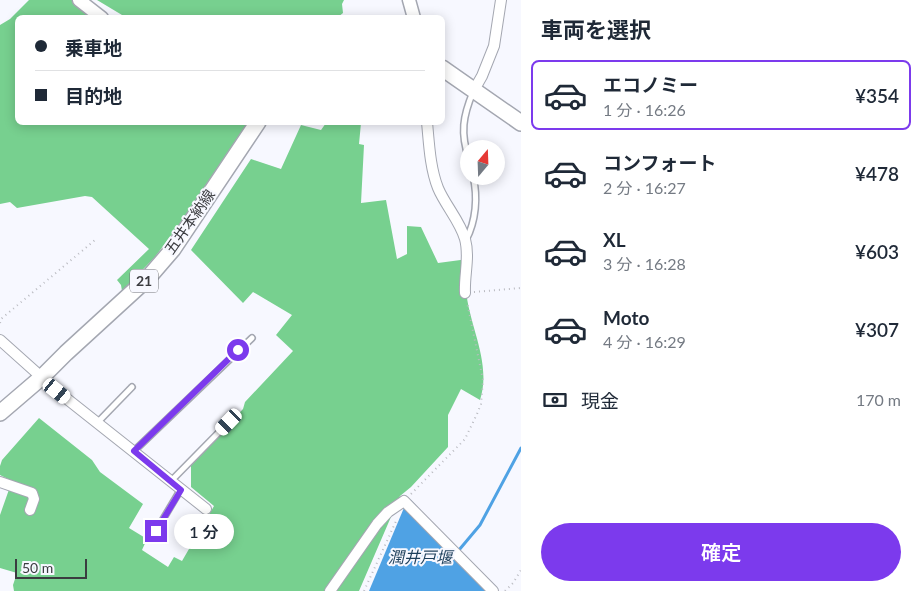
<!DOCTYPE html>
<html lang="ja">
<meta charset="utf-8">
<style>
:root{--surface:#fff;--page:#f6f6f7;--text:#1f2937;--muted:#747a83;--line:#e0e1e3;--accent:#7c3aed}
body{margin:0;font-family:Lato,"Noto Sans JP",sans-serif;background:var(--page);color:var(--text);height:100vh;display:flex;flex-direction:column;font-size:19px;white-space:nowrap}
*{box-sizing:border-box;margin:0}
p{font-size:16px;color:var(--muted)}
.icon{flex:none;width:28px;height:28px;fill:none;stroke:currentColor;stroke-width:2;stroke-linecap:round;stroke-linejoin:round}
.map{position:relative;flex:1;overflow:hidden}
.drawer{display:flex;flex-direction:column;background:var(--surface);width:400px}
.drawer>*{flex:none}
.top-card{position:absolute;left:15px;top:15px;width:430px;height:110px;border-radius:8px;box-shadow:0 2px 12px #0003;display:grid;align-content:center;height:110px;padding:0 20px;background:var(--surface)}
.needle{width:32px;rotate:19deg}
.buttons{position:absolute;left:460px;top:140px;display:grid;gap:10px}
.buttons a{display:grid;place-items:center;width:45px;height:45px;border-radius:50%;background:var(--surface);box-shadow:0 2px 12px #0003;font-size:25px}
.scale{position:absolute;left:15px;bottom:12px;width:72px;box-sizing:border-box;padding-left:5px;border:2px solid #3b3c40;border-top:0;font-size:14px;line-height:18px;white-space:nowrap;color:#3b3c40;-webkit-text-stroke:4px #f7f8ff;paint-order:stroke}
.end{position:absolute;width:22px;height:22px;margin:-11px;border:6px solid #7c3aed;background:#fff;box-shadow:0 0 0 2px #fff}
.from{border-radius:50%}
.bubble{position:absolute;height:35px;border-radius:18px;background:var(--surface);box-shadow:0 2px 12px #0003;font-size:16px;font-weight:600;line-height:35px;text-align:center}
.car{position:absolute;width:15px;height:30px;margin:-15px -8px;border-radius:6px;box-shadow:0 0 4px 1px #0007;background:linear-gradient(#fff 24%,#345 0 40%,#fff 0 76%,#345 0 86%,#fff 0)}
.top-card b{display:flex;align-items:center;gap:18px;height:48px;font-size:19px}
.top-card b+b{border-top:1px solid var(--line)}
.top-card i{width:12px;height:12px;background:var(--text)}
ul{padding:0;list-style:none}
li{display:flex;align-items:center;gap:15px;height:70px;margin:0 10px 8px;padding:0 10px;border:2px solid transparent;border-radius:8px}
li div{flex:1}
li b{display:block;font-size:19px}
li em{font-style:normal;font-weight:600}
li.selected{border-color:var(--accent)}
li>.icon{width:45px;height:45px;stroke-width:1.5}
h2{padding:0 20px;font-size:22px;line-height:60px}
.pay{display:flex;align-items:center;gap:12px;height:55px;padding:0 20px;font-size:19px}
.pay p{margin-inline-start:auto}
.cta{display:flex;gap:10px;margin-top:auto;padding:10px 20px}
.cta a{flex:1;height:58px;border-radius:30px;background:var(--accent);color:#fff;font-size:20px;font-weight:600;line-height:58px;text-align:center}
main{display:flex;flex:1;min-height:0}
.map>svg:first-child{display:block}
</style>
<main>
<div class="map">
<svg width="521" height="591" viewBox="0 0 521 591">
<rect width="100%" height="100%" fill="#f7f8ff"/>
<!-- forest -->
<g fill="#77d08f">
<polygon points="29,0 72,0 94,17 18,18 18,122 249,123 184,218 155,257 122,291 121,285 117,280 149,249 92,197 85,196 17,208 10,202 0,204 0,25 10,19"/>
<polygon points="97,0 344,0 342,4 343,13 338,17 127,18"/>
<path d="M 326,123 L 361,123 L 359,144 L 364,145 L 361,203 L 386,200 L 397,259 L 407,254 L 407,226 L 421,227 L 438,263 L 468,259 C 468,269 466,280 466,290 C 469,326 492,363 480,400 L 461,389 L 448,415 L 448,447 L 411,487 L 400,496 L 359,591 L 14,591 L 13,585 L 17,573 L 0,568 L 0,515 L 12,481 L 0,475 L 0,466 L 2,460 L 39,418 L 92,460 L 100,472 L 143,504 L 129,528 L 147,539 L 142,550 L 168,567 L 174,557 L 182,561 L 214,506 L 191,487 L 191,465 L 243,409 L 245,402 L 293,351 L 276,335 L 292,315 L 253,292 L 243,303 L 191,250 L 251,159 L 281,169 L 301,125 L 321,130 Z"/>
</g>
<!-- water -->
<polygon fill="#4fa2e4" points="411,500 495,591 369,591 406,503"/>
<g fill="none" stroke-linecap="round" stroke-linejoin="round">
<!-- stream -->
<polyline stroke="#4fa2e4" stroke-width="3" points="459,550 480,525 521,448"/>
<defs>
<g id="service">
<path d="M 469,159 C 460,133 463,116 473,92"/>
<path d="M 466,240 C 476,221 478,197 473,176"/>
<polyline points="97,423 132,387"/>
<polyline points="134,451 252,338"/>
<polyline points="171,481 229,422"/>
<polyline points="156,531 181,489"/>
</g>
<g id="minor">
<polyline points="474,90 482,76 494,46 501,0"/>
<path d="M 427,122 C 429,143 430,168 438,188 C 445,205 460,221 465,239 C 470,257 464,275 465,293"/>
<polyline points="0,340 57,391 206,509"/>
<polyline points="0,482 32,493 34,499 30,510"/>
<polyline points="330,591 377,524 388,512 404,501 493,591"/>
</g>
<g id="tertiary">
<polyline points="79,0 102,18"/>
<polyline points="409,0 414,18"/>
</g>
<g id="primary">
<polyline points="442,68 521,123"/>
<polyline points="0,413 42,377 66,353 148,278 173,249 258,122"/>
</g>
</defs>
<!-- service casing -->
<use href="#service" stroke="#a4a7b1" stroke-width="8"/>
<!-- minor casing -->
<use href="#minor" stroke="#a4a7b1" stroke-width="12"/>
<!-- tertiary casing -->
<use href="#tertiary" stroke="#a4a7b1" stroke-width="15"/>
<!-- primary casing -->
<use href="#primary" stroke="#a4a7b1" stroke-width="18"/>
<!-- path -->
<g stroke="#babbc1" stroke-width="2" stroke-dasharray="1 4" stroke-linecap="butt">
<polyline points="474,292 521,288"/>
<polyline points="0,323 1,319 95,240"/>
<polyline points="411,494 465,439 477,414 481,404 483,380 467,302"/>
<polyline points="364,591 397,519"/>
<polyline points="505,591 513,583 521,570"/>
</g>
<!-- service -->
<use href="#service" stroke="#fff" stroke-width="5"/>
<!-- minor -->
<use href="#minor" stroke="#fff" stroke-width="10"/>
<!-- tertiary -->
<use href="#tertiary" stroke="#fff" stroke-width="12"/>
<!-- primary -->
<use href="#primary" stroke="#fff" stroke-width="15"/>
</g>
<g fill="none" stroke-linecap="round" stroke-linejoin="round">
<!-- route -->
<polyline stroke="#7c3aed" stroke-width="6" points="156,531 181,490 134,451 238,350"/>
</g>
<g text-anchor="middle" stroke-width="4" stroke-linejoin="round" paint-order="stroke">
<!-- shield labels -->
<rect fill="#f7f8ff" stroke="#737479" stroke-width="1" x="130" y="269.5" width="28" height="23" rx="4"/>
<g font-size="14" font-weight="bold" fill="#3b3c40">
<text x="144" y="286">21</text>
</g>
<!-- street labels -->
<g font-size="15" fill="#3b3c40" stroke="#f7f8ff">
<text transform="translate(190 222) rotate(-55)" y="5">五井本納線</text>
</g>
<!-- water labels -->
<g font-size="16" font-style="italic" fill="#1d3f5b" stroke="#f7f8ff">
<text x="420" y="563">潤井戸堰</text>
</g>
</g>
</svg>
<div class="buttons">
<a><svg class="needle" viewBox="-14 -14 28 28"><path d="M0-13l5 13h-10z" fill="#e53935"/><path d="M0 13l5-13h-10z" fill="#747a83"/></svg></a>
</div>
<div class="scale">50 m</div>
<i class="end from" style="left:238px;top:350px"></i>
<i class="end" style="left:156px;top:531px"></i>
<div class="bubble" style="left:174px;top:514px;width:60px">1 分</div>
<i class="car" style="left:57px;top:391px;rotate:129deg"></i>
<i class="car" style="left:229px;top:422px;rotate:224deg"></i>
<div class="top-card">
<b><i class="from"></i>乗車地</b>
<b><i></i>目的地</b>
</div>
</div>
<section class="drawer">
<h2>車両を選択</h2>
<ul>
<li class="selected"><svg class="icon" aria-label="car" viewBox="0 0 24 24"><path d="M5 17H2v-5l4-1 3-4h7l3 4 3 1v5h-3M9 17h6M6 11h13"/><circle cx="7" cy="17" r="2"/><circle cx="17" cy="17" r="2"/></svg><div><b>エコノミー</b><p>1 分 · 16:26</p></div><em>¥354</em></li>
<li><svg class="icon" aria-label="car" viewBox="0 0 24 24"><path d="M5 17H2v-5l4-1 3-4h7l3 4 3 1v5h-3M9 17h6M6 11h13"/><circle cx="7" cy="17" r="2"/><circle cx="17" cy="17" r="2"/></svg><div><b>コンフォート</b><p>2 分 · 16:27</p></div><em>¥478</em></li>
<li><svg class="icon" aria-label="car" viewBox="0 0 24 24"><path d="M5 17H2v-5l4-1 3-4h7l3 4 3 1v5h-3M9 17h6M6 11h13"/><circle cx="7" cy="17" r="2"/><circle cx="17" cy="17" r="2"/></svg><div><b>XL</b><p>3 分 · 16:28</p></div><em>¥603</em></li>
<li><svg class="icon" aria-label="car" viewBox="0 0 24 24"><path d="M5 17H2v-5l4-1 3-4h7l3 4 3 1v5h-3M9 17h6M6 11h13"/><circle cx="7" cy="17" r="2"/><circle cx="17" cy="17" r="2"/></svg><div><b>Moto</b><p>4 分 · 16:29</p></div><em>¥307</em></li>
</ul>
<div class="pay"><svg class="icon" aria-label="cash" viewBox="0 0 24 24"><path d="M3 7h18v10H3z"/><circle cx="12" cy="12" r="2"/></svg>現金<p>170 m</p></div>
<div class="cta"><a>確定</a></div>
</section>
</main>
